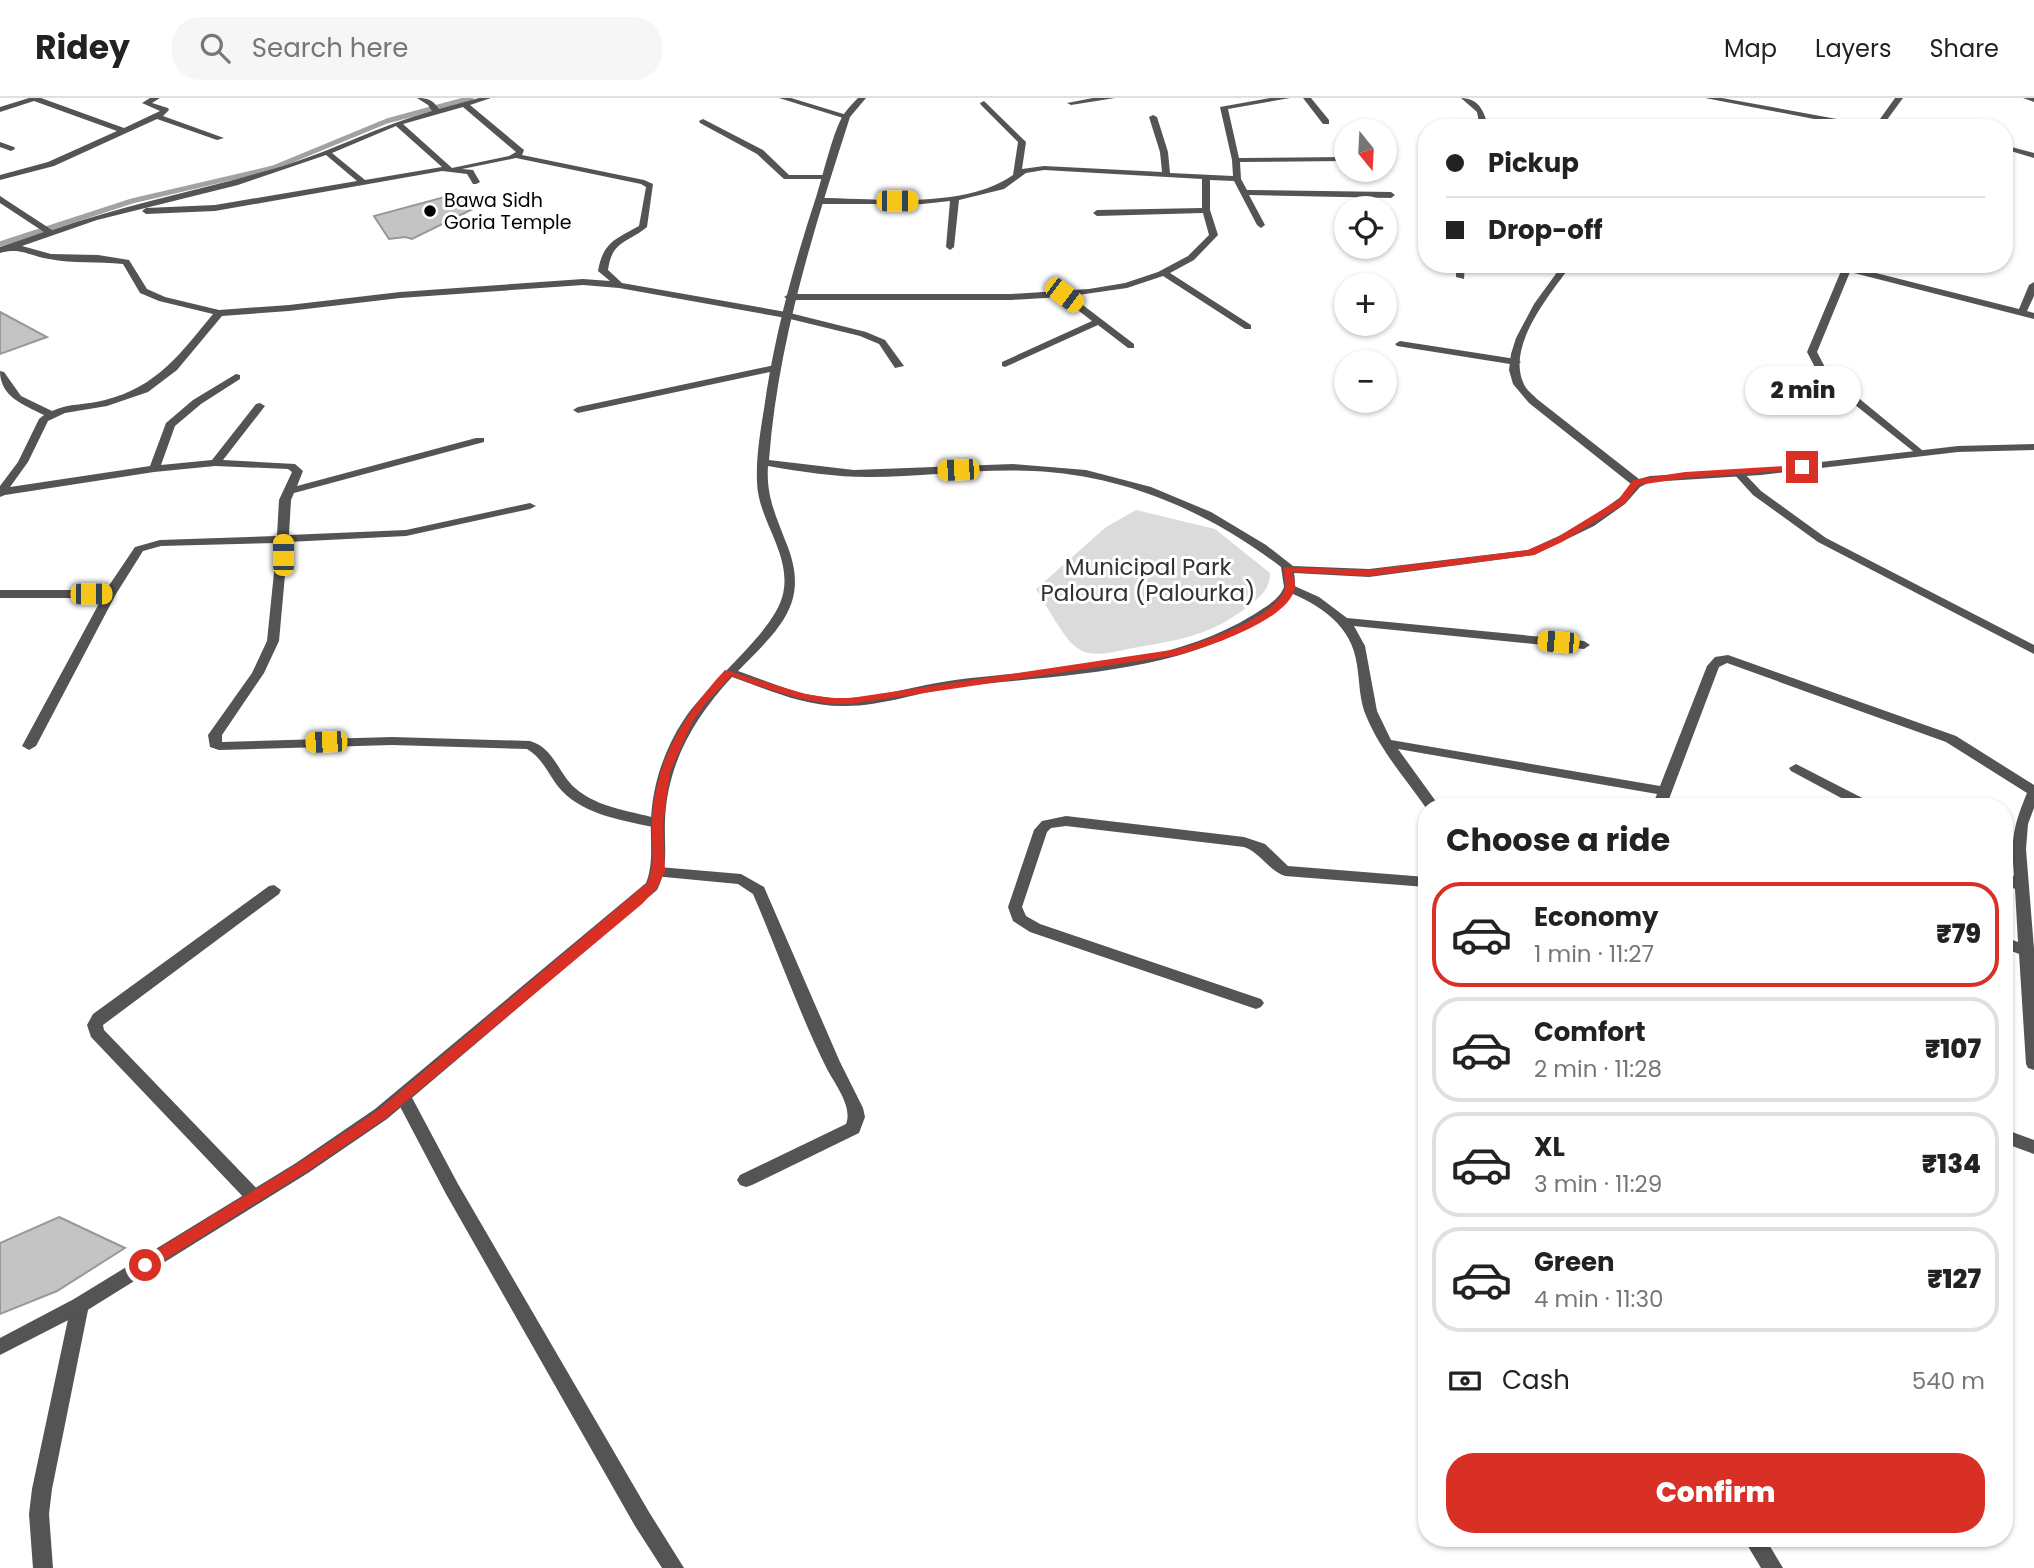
<!DOCTYPE html>
<meta charset="utf-8">
<style>
:root{--surface:#fff;--page:#f6f6f6;--text:#222;--muted:#767676;--line:#e0e0e0;--accent:#d93025}
body{margin:0;font-family:Poppins,sans-serif;background:var(--page);color:var(--text);height:100vh;display:flex;flex-direction:column;font-size:26px;white-space:nowrap}
*{box-sizing:border-box;margin:0}
p{font-size:23px;color:var(--muted)}
.icon{flex:none;width:38px;height:38px;fill:none;stroke:currentColor;stroke-width:2;stroke-linecap:round;stroke-linejoin:round}
.map{position:relative;flex:1;overflow:hidden}
.side{position:absolute;left:1418px;top:700px;width:595px;height:749px;display:flex;flex-direction:column;background:var(--surface);border-radius:28px;box-shadow:0 2px 5px #0004}
.side>*{flex:none}
.top-card{position:absolute;left:1418px;top:21px;width:595px;height:154px;border-radius:28px;box-shadow:0 2px 5px #0004;display:grid;align-content:center;height:154px;padding:0 28px;background:var(--surface)}
.needle{width:46px;rotate:162deg}
.buttons{position:absolute;left:1334px;top:21px;display:grid;gap:14px}
.buttons a{display:grid;place-items:center;width:63px;height:63px;border-radius:50%;background:var(--surface);box-shadow:0 2px 5px #0004;font-size:35px}
.end{position:absolute;width:32px;height:32px;margin:-16px;border:9px solid #d93025;background:#fff;box-shadow:0 0 0 4px #fff}
.from{border-radius:50%}
.bubble{position:absolute;height:49px;border-radius:24px;background:var(--surface);box-shadow:0 2px 5px #0004;font-size:23px;font-weight:800;line-height:49px;text-align:center}
.car{position:absolute;width:21px;height:42px;margin:-21px -10px;border-radius:9px;box-shadow:0 0 5px 2px #0007;background:linear-gradient(#f5c518 24%,#345 0 40%,#f5c518 0 76%,#345 0 86%,#f5c518 0)}
.top-card b{display:flex;align-items:center;gap:24px;height:66px;font-size:26px}
.top-card b+b{border-top:2px solid var(--line)}
.top-card i{width:18px;height:18px;background:var(--text)}
ul{padding:0;list-style:none}
li{display:flex;align-items:center;gap:21px;height:105px;margin:0 14px 10px;padding:0 14px;border:4px solid var(--line);border-radius:28px}
li div{flex:1}
li b{display:block;font-size:26px}
li em{font-style:normal;font-weight:800}
li.current{border-color:var(--accent)}
li>.icon{width:63px;height:63px;stroke-width:1.5}
h2{padding:0 28px;font-size:32px;line-height:84px}
.pay{display:flex;align-items:center;gap:18px;height:77px;padding:0 28px;font-size:26px}
.pay p{margin-inline-start:auto}
.cta{display:flex;gap:14px;margin-top:auto;padding:14px 28px}
.cta a{flex:1;height:80px;border-radius:28px;background:var(--accent);color:#fff;font-size:28px;font-weight:800;line-height:80px;text-align:center}
header{display:flex;align-items:center;gap:42px;box-sizing:border-box;height:98px;padding:0 35px;background:var(--surface);border-bottom:2px solid var(--line)}
header strong{font-size:33px}
nav{display:flex;gap:38px;margin-inline-start:auto;font-size:24px}
.search{width:490px;height:63px;background:var(--page);display:flex;align-items:center;gap:18px;box-sizing:border-box;padding:0 24px;border-radius:28px;color:var(--muted);font-size:26px}
.map>svg:first-child{display:block}
</style>
<header>
<strong>Ridey</strong>
<div class="search"><svg class="icon" aria-label="search" viewBox="0 0 24 24"><circle cx="10" cy="10" r="6"/><path d="M15 15l6 6"/></svg>Search here</div>
<nav><a>Map</a><a>Layers</a><a>Share</a></nav>
</header>
<div class="map">
<svg width="2034" height="1470" viewBox="0 0 2034 1470">
<rect width="100%" height="100%" fill="#fff"/>
<!-- green -->
<path fill="#dbdbdb" d="M 1136,412 L 1215,431 L 1270,475 C 1270,489 1263,497 1252,505 C 1214,537 1180,542 1133,550 C 1116,553 1091,562 1076,549 C 1064,541 1045,505 1036,491 L 1106,429 Z"/>
<g fill="none" stroke-linecap="round" stroke-linejoin="round">
<!-- stream -->
<polyline stroke="#a2a2a2" stroke-width="5" points="0,146 132,103 273,70 387,23 471,0"/>
</g>
<!-- building -->
<g fill="#c4c4c4" stroke="#989898" stroke-width="2">
<polygon points="452,97 477,109 412,141 405,139 389,141 374,118"/>
<polygon points="0,214 47,239 0,256"/>
<polygon points="59,1119 125,1150 57,1193 0,1216 0,1145"/>
</g>
<g fill="none" stroke-linecap="round" stroke-linejoin="round">
<!-- minor -->
<g fill="#545454" fill-rule="evenodd">
<polygon points="29,0 41,0 124,30 158,14 160,13 142,5 150,0 160,0 152,5 168,10 169,12 163,18 224,40 217,42 157,21 54,68 0,82 0,77 48,64 117,33 34,3 0,14 0,9"/>
<path d="M 417,0 C 428,0 433,2 439,11 L 479,0 L 491,0 L 470,7 L 524,52 L 522,57 L 644,82 L 653,86 L 647,129 C 628,145 612,142 608,172 L 622,185 L 786,214 L 866,234 L 885,242 L 904,268 L 895,270 L 879,246 L 860,238 L 786,220 L 619,190 L 583,187 L 400,200 L 289,213 L 222,218 L 177,272 L 148,294 L 107,308 L 65,315 L 48,323 L 28,364 L 10,389 L 150,368 L 166,325 L 193,302 L 236,276 L 240,277 L 240,281 L 201,306 L 175,328 L 161,367 L 212,362 L 256,306 L 260,305 L 265,308 L 223,362 L 295,366 L 303,373 L 297,388 L 476,340 L 484,340 L 484,344 L 294,395 L 291,402 L 289,437 L 406,432 L 530,405 L 536,408 L 530,411 L 406,438 L 288,444 L 279,543 L 264,575 L 222,637 L 222,644 L 392,639 L 530,643 C 554,650 558,675 575,690 C 599,711 633,713 663,722 L 665,725 L 663,728 L 658,730 C 626,723 586,718 562,693 C 549,679 544,661 527,651 L 392,647 L 219,652 L 210,649 L 208,637 L 252,575 L 267,543 L 277,445 L 161,448 L 143,453 L 116,496 L 36,648 L 29,652 L 22,648 L 102,500 L 0,500 L 0,492 L 106,492 L 135,449 L 160,442 L 277,438 L 279,402 L 292,374 L 288,371 L 215,368 L 154,374 L 5,397 L 0,399 L 0,388 L 18,364 L 39,321 L 44,317 C 24,307 0,299 0,273 L 4,274 L 21,298 L 52,313 C 69,305 88,307 105,302 C 157,289 181,255 213,216 L 159,203 L 140,195 L 123,166 C 98,163 73,166 49,161 C 29,158 21,149 0,155 L 0,149 L 44,134 L 0,105 L 0,98 L 52,132 C 127,106 206,91 283,68 C 334,52 381,27 432,13 L 428,7 ZM 463,9 L 516,54 L 509,58 L 452,70 L 403,26 ZM 396,28 L 442,69 L 365,82 L 332,55 ZM 326,57 L 357,83 L 215,107 L 146,110 L 142,113 L 146,116 L 215,113 L 442,73 L 467,76 L 473,86 L 476,86 L 480,84 L 473,72 L 462,71 L 516,60 L 641,86 L 646,89 L 639,128 C 616,141 603,144 598,173 L 610,183 L 583,181 L 400,194 L 289,207 L 219,212 L 165,199 L 147,191 L 129,162 L 98,157 L 51,156 L 22,148 L 97,122 L 238,87 Z"/>
<polygon points="779,0 791,0 850,18 843,20"/>
<polygon points="1093,0 1115,0 1071,7 1067,5"/>
<path d="M 1270,0 L 1290,0 L 1228,11 L 1239,60 L 1346,59 L 1346,63 L 1240,64 L 1241,81 L 1247,92 L 1391,94 L 1395,97 L 1391,100 L 1249,97 L 1265,127 L 1261,130 L 1257,127 L 1234,83 L 1210,82 L 1210,112 L 1218,137 L 1194,162 L 1170,175 L 1251,227 L 1251,231 L 1245,231 L 1163,178 L 1127,190 L 1071,198 L 1134,246 L 1134,250 L 1128,250 L 1098,227 L 1005,269 L 1002,268 L 1002,264 L 1092,223 L 1061,199 L 1011,202 L 789,202 L 784,199 L 789,196 L 1011,196 L 1089,191 L 1125,185 L 1158,174 L 1188,158 L 1209,137 L 1203,115 L 1097,118 L 1093,115 L 1097,112 L 1202,110 L 1202,81 L 1044,72 L 1026,75 L 1004,91 L 959,102 L 954,149 L 950,152 L 946,149 L 950,103 L 922,106 L 819,106 L 815,103 L 819,100 C 878,100 963,112 1013,77 L 1018,44 L 981,7 L 980,5 L 984,3 L 1026,44 L 1022,71 L 1044,68 L 1162,74 L 1160,54 L 1149,19 L 1153,17 L 1157,19 L 1168,54 L 1170,75 L 1233,78 L 1232,62 L 1220,9 Z"/>
<polygon points="1303,0 1311,0 1329,22 1329,26 1323,26"/>
<polygon points="1705,0 1722,0 1875,28 1895,0 1903,0 1881,30 1861,30"/>
<polygon points="2023,0 2034,0 2034,4"/>
<polygon points="703,21 763,52 789,77 826,77 830,79 826,81 784,81 757,56 700,25 699,23"/>
<polygon points="0,44 14,49 15,51 11,53 0,49"/>
<polygon points="2004,47 2034,55 2034,60 2004,51"/>
<polygon points="1456,166 1465,166 1464,181 1456,179"/>
<polygon points="1783,166 1853,166 1852,169 2019,211 2029,187 2034,184 2034,198 2027,213 2034,215 2034,221 1850,174 1817,254 1828,275 1922,352 1922,356 1918,357 1820,279 1807,254 1841,173 1787,169"/>
<polygon points="1400,243 1516,261 1521,264 1516,267 1397,248 1395,246"/>
<polygon points="775,267 780,270 779,272 578,315 573,312 578,309"/>
<polygon points="1738,372 1742,373 1761,393 1826,440 2034,547 2034,556 1818,444 1753,397 1733,375"/>
<path d="M 1290,486 L 1319,499 L 1347,520 L 1584,543 L 1590,547 L 1584,551 L 1354,528 L 1365,548 L 1377,613 L 1391,642 L 1660,688 L 1707,568 L 1715,559 L 1728,557 L 1956,638 L 2034,687 L 2034,710 L 2028,726 L 2026,751 L 2034,851 L 2034,972 L 2028,970 L 2026,966 L 2019,856 L 2004,850 L 2004,839 L 2018,844 L 2015,791 L 2004,785 L 2004,774 L 2014,778 C 2011,741 2013,729 2027,695 L 1946,644 L 1727,565 L 1719,569 L 1666,709 L 1652,709 L 1657,696 L 1398,651 L 1440,709 L 1426,710 C 1405,680 1381,653 1367,620 C 1359,603 1360,585 1357,567 C 1352,527 1320,507 1286,493 L 1286,487 Z"/>
<polygon points="1796,666 1874,706 1876,709 1858,709 1791,673 1789,670"/>
<path d="M 1066,718 L 1244,739 L 1265,746 L 1288,768 L 1426,779 L 1426,789 L 1285,778 C 1268,772 1261,755 1244,749 L 1066,728 L 1051,730 L 1047,734 L 1022,809 L 1026,818 L 1040,826 L 1261,901 L 1264,905 L 1261,909 L 1256,911 L 1030,834 L 1013,823 L 1008,809 L 1034,732 L 1042,723 Z"/>
<path d="M 659,769 L 741,776 L 764,789 L 840,964 L 863,1010 L 865,1019 L 859,1035 L 752,1087 L 746,1089 L 740,1087 L 737,1082 L 740,1077 L 846,1026 C 853,1009 835,986 827,971 C 799,915 778,854 753,796 L 738,786 L 654,778 L 652,774 L 654,770 Z"/>
<polygon points="274,787 281,792 279,796 103,927 104,932 260,1094 263,1099 260,1104 254,1106 248,1104 91,939 87,927 93,916 269,788"/>
<polygon points="403,993 409,994 458,1086 649,1414 684,1470 662,1470 635,1428 446,1096 395,999 397,994"/>
<polygon points="2004,1031 2034,1042 2034,1056 2004,1045"/>
<polygon points="80,1199 86,1201 89,1207 52,1391 49,1416 53,1470 33,1470 29,1416 32,1391 71,1207 74,1201"/>
<polygon points="1743,1440 1765,1440 1783,1470 1761,1470"/>
</g>
<!-- tertiary -->
<g fill="#545454" fill-rule="evenodd">
<path d="M 858,0 L 866,0 L 850,19 C 814,131 778,243 769,362 L 854,372 L 1013,366 L 1086,372 L 1151,389 L 1211,414 L 1266,447 L 1293,468 L 1369,471 L 1528,452 L 1561,437 L 1597,416 L 1622,398 L 1631,386 L 1529,305 L 1513,286 L 1509,272 L 1511,256 L 1516,240 L 1534,206 L 1563,166 L 1572,166 C 1551,195 1507,246 1523,284 C 1525,291 1532,296 1537,301 L 1639,381 L 1650,378 L 1761,371 L 1958,348 L 2034,346 L 2034,352 L 1958,354 L 1761,377 L 1650,384 L 1640,389 L 1625,406 L 1594,428 L 1534,457 L 1369,479 L 1294,475 C 1299,498 1283,509 1265,520 C 1174,577 1060,576 956,589 C 919,594 883,608 845,608 C 806,609 769,592 732,579 C 694,620 667,666 665,723 C 664,747 669,769 657,792 L 387,1021 L 308,1075 L 86,1213 L 0,1257 L 0,1240 L 74,1201 L 296,1065 L 375,1011 L 646,785 C 654,765 650,744 651,723 C 652,688 664,652 683,623 C 706,586 775,534 783,496 C 792,456 758,423 757,384 C 756,360 760,335 764,311 C 774,238 794,166 817,96 C 823,77 834,30 844,16 C 848,10 853,5 858,0 ZM 768,368 C 802,374 835,379 869,379 C 924,379 978,370 1033,373 C 1125,377 1209,414 1281,469 L 1284,489 C 1279,502 1265,509 1253,517 C 1165,571 1055,569 955,582 C 915,587 876,602 835,600 C 801,599 770,584 738,573 C 780,530 812,504 785,442 C 775,416 766,396 768,368 Z"/>
<path d="M 1461,0 C 1479,0 1485,14 1488,30 L 1480,30 L 1477,14 Z"/>
</g>
</g>
<!-- route -->
<path fill="#d93025" d="M 1802,367 L 1806,369 L 1805,371 L 1685,380 L 1639,387 L 1624,406 L 1562,444 L 1534,457 L 1369,478 L 1292,474 C 1293,478 1296,486 1295,490 C 1288,523 1207,549 1179,557 L 851,606 C 809,608 770,591 731,578 L 705,606 L 692,625 L 670,674 L 663,725 L 665,774 L 656,791 L 642,806 L 386,1020 L 306,1074 L 150,1171 L 140,1171 L 138,1167 L 140,1162 L 297,1066 L 377,1013 L 647,785 C 656,767 651,747 652,726 C 654,664 684,616 725,572 L 805,596 L 831,600 L 851,600 L 1178,551 C 1203,544 1279,518 1285,490 C 1286,483 1283,475 1284,469 L 1369,472 L 1528,452 L 1556,440 L 1618,402 L 1633,382 L 1685,374 Z"/>
<!-- markers -->
<circle fill="#000" stroke="#fff" stroke-width="2.5" cx="430" cy="113" r="7"/>
<g text-anchor="middle" stroke-width="6" stroke-linejoin="round" paint-order="stroke">
<!-- far-poi labels -->
<g font-size="19" fill="#000" stroke="#fff" text-anchor="start">
<text x="444" y="109">Bawa Sidh<tspan x="444" dy="22">Goria Temple</tspan></text>
</g>
<!-- park labels -->
<g font-size="23" fill="#323232" stroke="#fff">
<text x="1148" y="477">Municipal Park<tspan x="1148" dy="26">Paloura (Palourka)</tspan></text>
</g>
</g>
</svg>
<div class="buttons">
<a><svg class="needle" viewBox="-14 -14 28 28"><path d="M0-13l5 13h-10z" fill="#e53935"/><path d="M0 13l5-13h-10z" fill="#767676"/></svg></a>
<a><svg class="icon" aria-label="locate" viewBox="0 0 24 24"><circle cx="12" cy="12" r="6"/><path d="M12 2v4M12 18v4M2 12h4M18 12h4"/></svg></a>
<a>+</a>
<a>−</a>
</div>
<i class="end from" style="left:145px;top:1167px"></i>
<i class="end" style="left:1802px;top:369px"></i>
<div class="bubble" style="left:1745px;top:268px;width:116px">2 min</div>
<i class="car" style="left:897px;top:103px;rotate:90deg"></i>
<i class="car" style="left:1064px;top:197px;rotate:127deg"></i>
<i class="car" style="left:958px;top:372px;rotate:268deg"></i>
<i class="car" style="left:283px;top:457px;rotate:0deg"></i>
<i class="car" style="left:91px;top:496px;rotate:90deg"></i>
<i class="car" style="left:1558px;top:544px;rotate:275deg"></i>
<i class="car" style="left:326px;top:644px;rotate:268deg"></i>
<div class="top-card">
<b><i class="from"></i>Pickup</b>
<b><i></i>Drop-off</b>
</div>
<section class="side">
<h2>Choose a ride</h2>
<ul>
<li class="current"><svg class="icon" aria-label="car" viewBox="0 0 24 24"><path d="M5 17H2v-5l4-1 3-4h7l3 4 3 1v5h-3M9 17h6M6 11h13"/><circle cx="7" cy="17" r="2"/><circle cx="17" cy="17" r="2"/></svg><div><b>Economy</b><p>1 min · 11:27</p></div><em>₹79</em></li>
<li><svg class="icon" aria-label="car" viewBox="0 0 24 24"><path d="M5 17H2v-5l4-1 3-4h7l3 4 3 1v5h-3M9 17h6M6 11h13"/><circle cx="7" cy="17" r="2"/><circle cx="17" cy="17" r="2"/></svg><div><b>Comfort</b><p>2 min · 11:28</p></div><em>₹107</em></li>
<li><svg class="icon" aria-label="car" viewBox="0 0 24 24"><path d="M5 17H2v-5l4-1 3-4h7l3 4 3 1v5h-3M9 17h6M6 11h13"/><circle cx="7" cy="17" r="2"/><circle cx="17" cy="17" r="2"/></svg><div><b>XL</b><p>3 min · 11:29</p></div><em>₹134</em></li>
<li><svg class="icon" aria-label="car" viewBox="0 0 24 24"><path d="M5 17H2v-5l4-1 3-4h7l3 4 3 1v5h-3M9 17h6M6 11h13"/><circle cx="7" cy="17" r="2"/><circle cx="17" cy="17" r="2"/></svg><div><b>Green</b><p>4 min · 11:30</p></div><em>₹127</em></li>
</ul>
<div class="pay"><svg class="icon" aria-label="cash" viewBox="0 0 24 24"><path d="M3 7h18v10H3z"/><circle cx="12" cy="12" r="2"/></svg>Cash<p>540 m</p></div>
<div class="cta"><a>Confirm</a></div>
</section>
</div>
